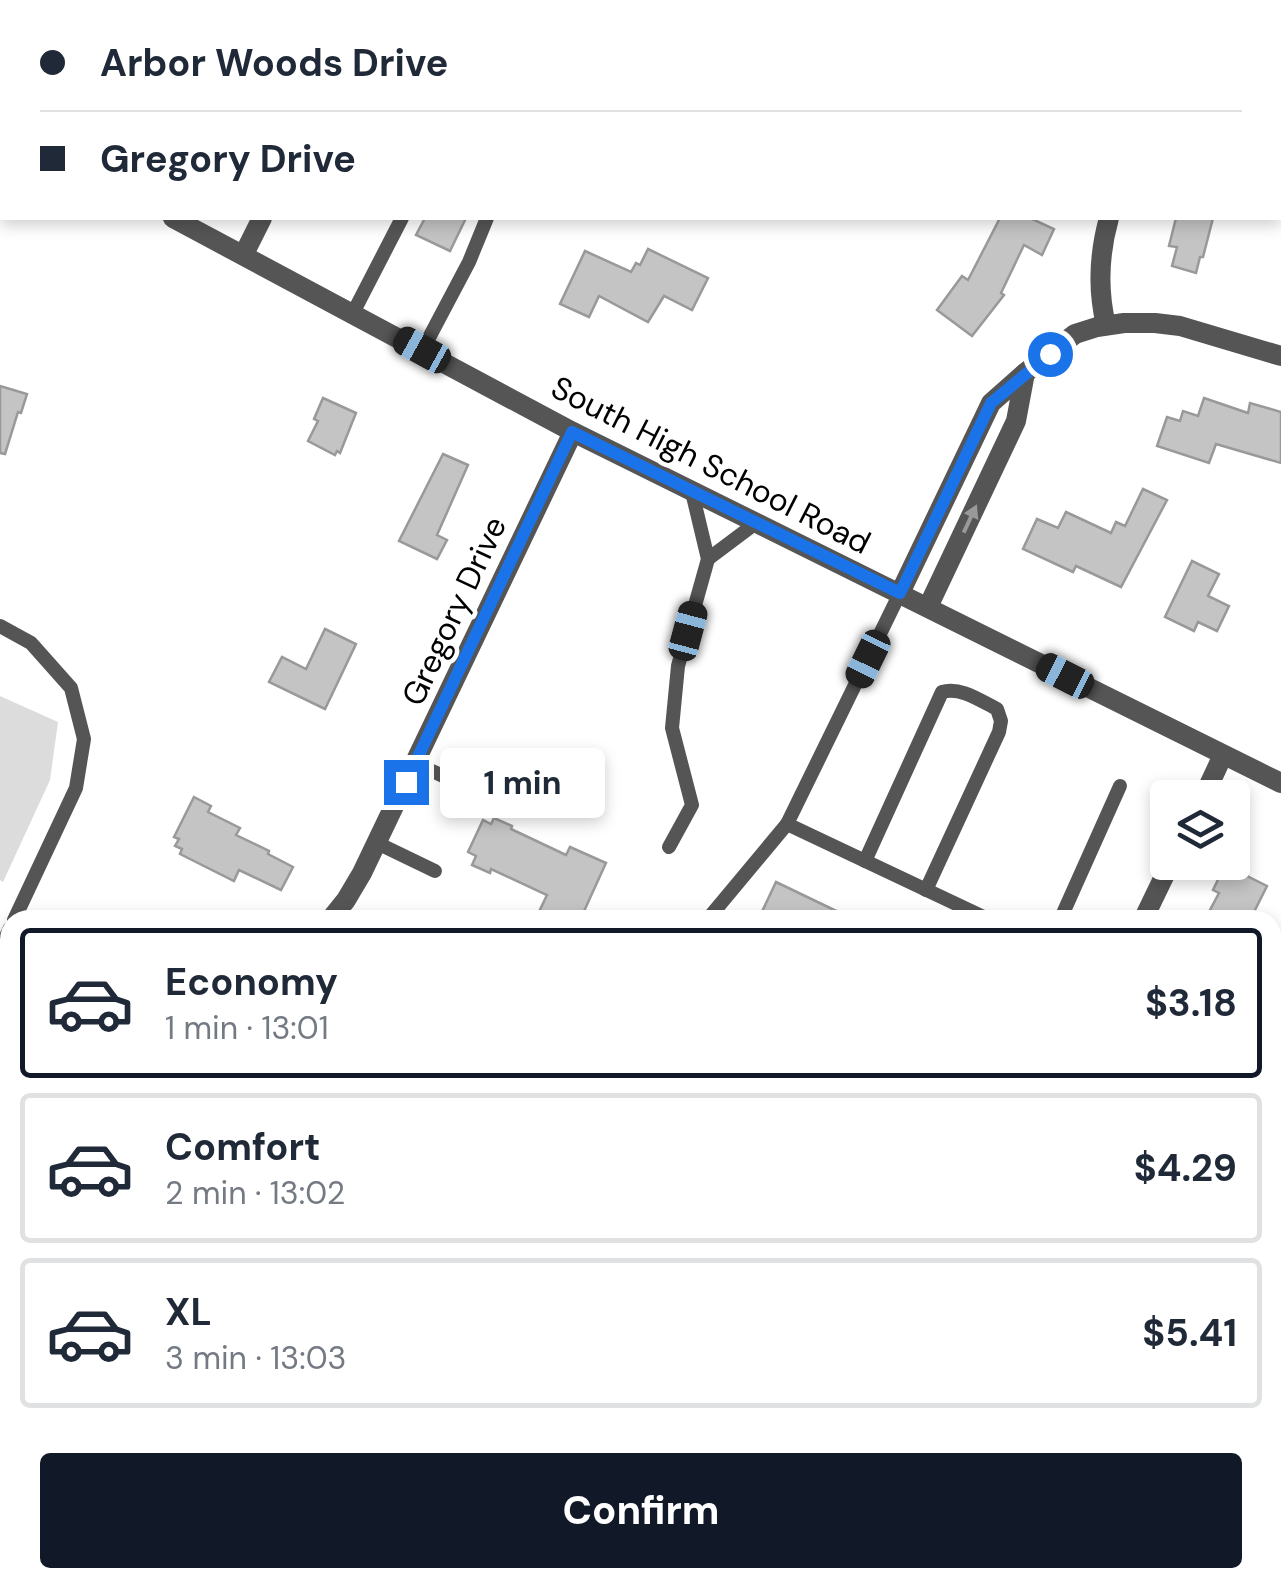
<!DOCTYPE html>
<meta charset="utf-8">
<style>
:root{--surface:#fff;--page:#f6f6f7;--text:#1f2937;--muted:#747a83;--line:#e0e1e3;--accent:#111827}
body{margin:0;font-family:"DM Sans",sans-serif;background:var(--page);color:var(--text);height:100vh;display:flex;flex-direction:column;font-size:38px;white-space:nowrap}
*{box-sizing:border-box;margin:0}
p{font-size:32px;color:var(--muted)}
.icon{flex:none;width:55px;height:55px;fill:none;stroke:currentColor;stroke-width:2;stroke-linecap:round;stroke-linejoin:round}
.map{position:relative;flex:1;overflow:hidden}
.side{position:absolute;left:0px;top:910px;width:1282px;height:678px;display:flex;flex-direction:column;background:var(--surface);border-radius:30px 30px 0 0;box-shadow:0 5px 15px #0003}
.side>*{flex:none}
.guide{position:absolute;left:0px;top:0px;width:1282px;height:220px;box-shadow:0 5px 15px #0003;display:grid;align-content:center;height:220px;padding:0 40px;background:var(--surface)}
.buttons{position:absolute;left:1150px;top:780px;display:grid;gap:20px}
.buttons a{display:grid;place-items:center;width:100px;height:100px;border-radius:10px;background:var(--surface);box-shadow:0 5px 15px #0003;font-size:50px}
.end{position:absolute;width:45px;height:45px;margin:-22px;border:12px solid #1a73e8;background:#fff;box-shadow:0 0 0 5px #fff}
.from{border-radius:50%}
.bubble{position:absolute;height:70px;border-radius:10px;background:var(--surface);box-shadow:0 5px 15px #0003;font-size:32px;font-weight:700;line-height:70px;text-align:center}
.car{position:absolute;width:30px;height:60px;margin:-30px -15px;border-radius:12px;box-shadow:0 0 8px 2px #0007;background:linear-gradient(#222 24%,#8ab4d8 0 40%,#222 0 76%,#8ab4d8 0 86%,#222 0)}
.guide b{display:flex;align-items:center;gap:35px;height:95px;font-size:38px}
.guide b+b{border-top:2px solid var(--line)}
.guide i{width:25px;height:25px;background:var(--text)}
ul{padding:18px 0 0;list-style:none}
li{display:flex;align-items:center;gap:30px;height:150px;margin:0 20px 15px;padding:0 20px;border:5px solid var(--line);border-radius:10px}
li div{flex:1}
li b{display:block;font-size:38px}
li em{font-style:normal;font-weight:700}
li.active{border-color:var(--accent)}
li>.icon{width:90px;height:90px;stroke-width:1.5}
.cta{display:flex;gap:20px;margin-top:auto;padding:20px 40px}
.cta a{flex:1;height:115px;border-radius:10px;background:var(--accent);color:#fff;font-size:40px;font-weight:700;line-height:115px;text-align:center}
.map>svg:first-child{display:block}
</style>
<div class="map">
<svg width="1281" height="1586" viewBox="0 0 1281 1586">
<rect width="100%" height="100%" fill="#fff"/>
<!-- green -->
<g fill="#dcdcdc">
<polygon points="0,696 58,722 50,780 3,882 0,880"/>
<polygon points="1281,1219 1281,1586 899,1586 904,1578 1272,1578 1272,1221"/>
<polygon points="181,1578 393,1578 388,1586 177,1586"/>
</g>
<!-- water -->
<polygon fill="#a3a3a3" points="1273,1474 1281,1475 1281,1586 972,1586 974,1578 1272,1578"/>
<!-- building -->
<g fill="#c4c4c4" stroke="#999" stroke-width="2.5">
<polygon points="425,218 466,218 450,251 416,235"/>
<polygon points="1000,218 1030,218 1054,229 1042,255 1024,245 1001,293 1004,295 972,336 937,310 962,276 968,280"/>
<polygon points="1176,218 1213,218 1203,257 1200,257 1196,273 1172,266 1177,247 1169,246"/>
<polygon points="648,249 708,278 692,310 664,296 648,322 599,296 589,317 560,304 585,251 631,272 636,263 640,265"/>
<polygon points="0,386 27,394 21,413 18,412 5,454 0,453"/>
<polygon points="323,398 356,413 340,453 337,451 335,455 308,441 318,421 314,419"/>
<polygon points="1204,398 1248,413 1250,403 1281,412 1281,463 1216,444 1209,463 1157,446 1167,417 1180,421 1183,411 1198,416"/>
<polygon points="443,454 468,465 437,535 447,540 437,559 399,541"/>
<polygon points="1143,489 1167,500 1121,587 1076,566 1073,572 1023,549 1037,519 1058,528 1066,512 1111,533 1116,522 1125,526"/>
<polygon points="1192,561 1219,574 1208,596 1229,606 1217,631 1198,622 1194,631 1165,617"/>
<polygon points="325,629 356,644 325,709 269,682 282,657 306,669"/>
<polygon points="194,797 211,806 208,812 240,828 236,835 269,851 268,854 293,867 281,890 239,870 234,881 180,854 182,849 175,846 179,839 174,837"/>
<polygon points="494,818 512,826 511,829 566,855 570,847 606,863 580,920 535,920 547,895 491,869 490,873 472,865 476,856 468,852 483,820 491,824"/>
<polygon points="1225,865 1267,886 1250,920 1213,920 1216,913 1210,910 1219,893 1213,890"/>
<polygon points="776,882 855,920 758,920"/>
</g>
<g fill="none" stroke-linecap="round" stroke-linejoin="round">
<!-- path -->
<g stroke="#777" stroke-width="5" stroke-dasharray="2.5 5" stroke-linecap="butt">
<polyline points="1272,1449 1281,1450"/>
<polyline points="944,1578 945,1586"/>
</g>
<!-- service -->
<g stroke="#555" stroke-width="14">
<polyline points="353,313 402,218"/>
<polyline points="422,351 469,262 487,218"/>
<polyline points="708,559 756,523"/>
<polyline points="900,593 787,824 990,920"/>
<polyline points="0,626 31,643 71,688 84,739 76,788 14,920"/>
<polyline points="415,763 475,791"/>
<polyline points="377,843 435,871"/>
<polyline points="669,847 692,805 672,728 678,666 708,559 692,492"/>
<path d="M 865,861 L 942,692 C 960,686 981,701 997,709 L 1001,721 L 999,732 L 926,890"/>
<polyline points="707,920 787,824"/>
<polyline points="1060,920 1120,786"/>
<polyline points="0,949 10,928"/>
</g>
<!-- minor -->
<g stroke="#555" stroke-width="20">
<polyline points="364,2 365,0"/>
<polyline points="1212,2 1213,0"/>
<polyline points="244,254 262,218"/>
<path d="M 1106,325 C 1097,288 1099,254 1109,218"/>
<polyline points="900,593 991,403 1025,373 1075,334 1097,327 1124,323 1155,323 1180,326 1281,356"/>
<polyline points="928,607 1016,421 1025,373"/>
<polyline points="1203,798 1223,755"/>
<polyline points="330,920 346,900 362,873 573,432"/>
<polyline points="1143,920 1171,862"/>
<polyline points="0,1492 10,1471"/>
<polyline points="580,1586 585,1578"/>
</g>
<!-- tertiary -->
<g stroke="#555" stroke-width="20">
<polyline points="0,129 2,130"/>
<polyline points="173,218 573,432 1281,783"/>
</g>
</g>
<!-- one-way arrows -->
<defs><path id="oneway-solid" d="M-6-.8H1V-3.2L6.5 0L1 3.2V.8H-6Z" transform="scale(2.5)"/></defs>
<use fill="#999" href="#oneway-solid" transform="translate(970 519) rotate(-65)"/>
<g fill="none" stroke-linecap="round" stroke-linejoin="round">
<!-- route -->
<polyline stroke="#1a73e8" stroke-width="12" points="406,782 572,432 900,593 991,403 1050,354"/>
</g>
<g text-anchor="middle" stroke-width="9" stroke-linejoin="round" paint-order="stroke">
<!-- street labels -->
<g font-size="32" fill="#000" stroke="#fff">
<text transform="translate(711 465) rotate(27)" y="11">South High School Road</text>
<text transform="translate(454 611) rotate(-65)" y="11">Gregory Drive</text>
</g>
</g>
</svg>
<div class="buttons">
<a><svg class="icon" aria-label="layers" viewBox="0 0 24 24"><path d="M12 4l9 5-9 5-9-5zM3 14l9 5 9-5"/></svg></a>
</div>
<i class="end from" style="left:1050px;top:354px"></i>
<i class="end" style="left:406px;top:782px"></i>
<div class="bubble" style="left:440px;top:748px;width:165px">1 min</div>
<i class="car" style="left:422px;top:350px;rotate:299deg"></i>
<i class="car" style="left:688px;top:631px;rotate:15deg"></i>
<i class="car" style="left:868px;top:659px;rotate:206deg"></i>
<i class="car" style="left:1065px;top:676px;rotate:297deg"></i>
<div class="guide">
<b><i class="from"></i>Arbor Woods Drive</b>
<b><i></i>Gregory Drive</b>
</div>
<section class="side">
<ul>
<li class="active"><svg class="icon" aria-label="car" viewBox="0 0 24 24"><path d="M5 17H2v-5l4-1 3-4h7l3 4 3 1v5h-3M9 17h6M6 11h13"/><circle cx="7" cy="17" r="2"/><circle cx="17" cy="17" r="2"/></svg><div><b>Economy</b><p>1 min · 13:01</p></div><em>$3.18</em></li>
<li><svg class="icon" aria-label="car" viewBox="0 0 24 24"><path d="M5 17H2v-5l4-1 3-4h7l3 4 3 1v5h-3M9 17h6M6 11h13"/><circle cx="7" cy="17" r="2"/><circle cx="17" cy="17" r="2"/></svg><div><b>Comfort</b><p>2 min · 13:02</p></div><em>$4.29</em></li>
<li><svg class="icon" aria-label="car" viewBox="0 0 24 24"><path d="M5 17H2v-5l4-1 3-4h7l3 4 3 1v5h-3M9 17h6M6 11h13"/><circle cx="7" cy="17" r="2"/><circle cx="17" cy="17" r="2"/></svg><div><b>XL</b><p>3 min · 13:03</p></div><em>$5.41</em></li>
</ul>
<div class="cta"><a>Confirm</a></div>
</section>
</div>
